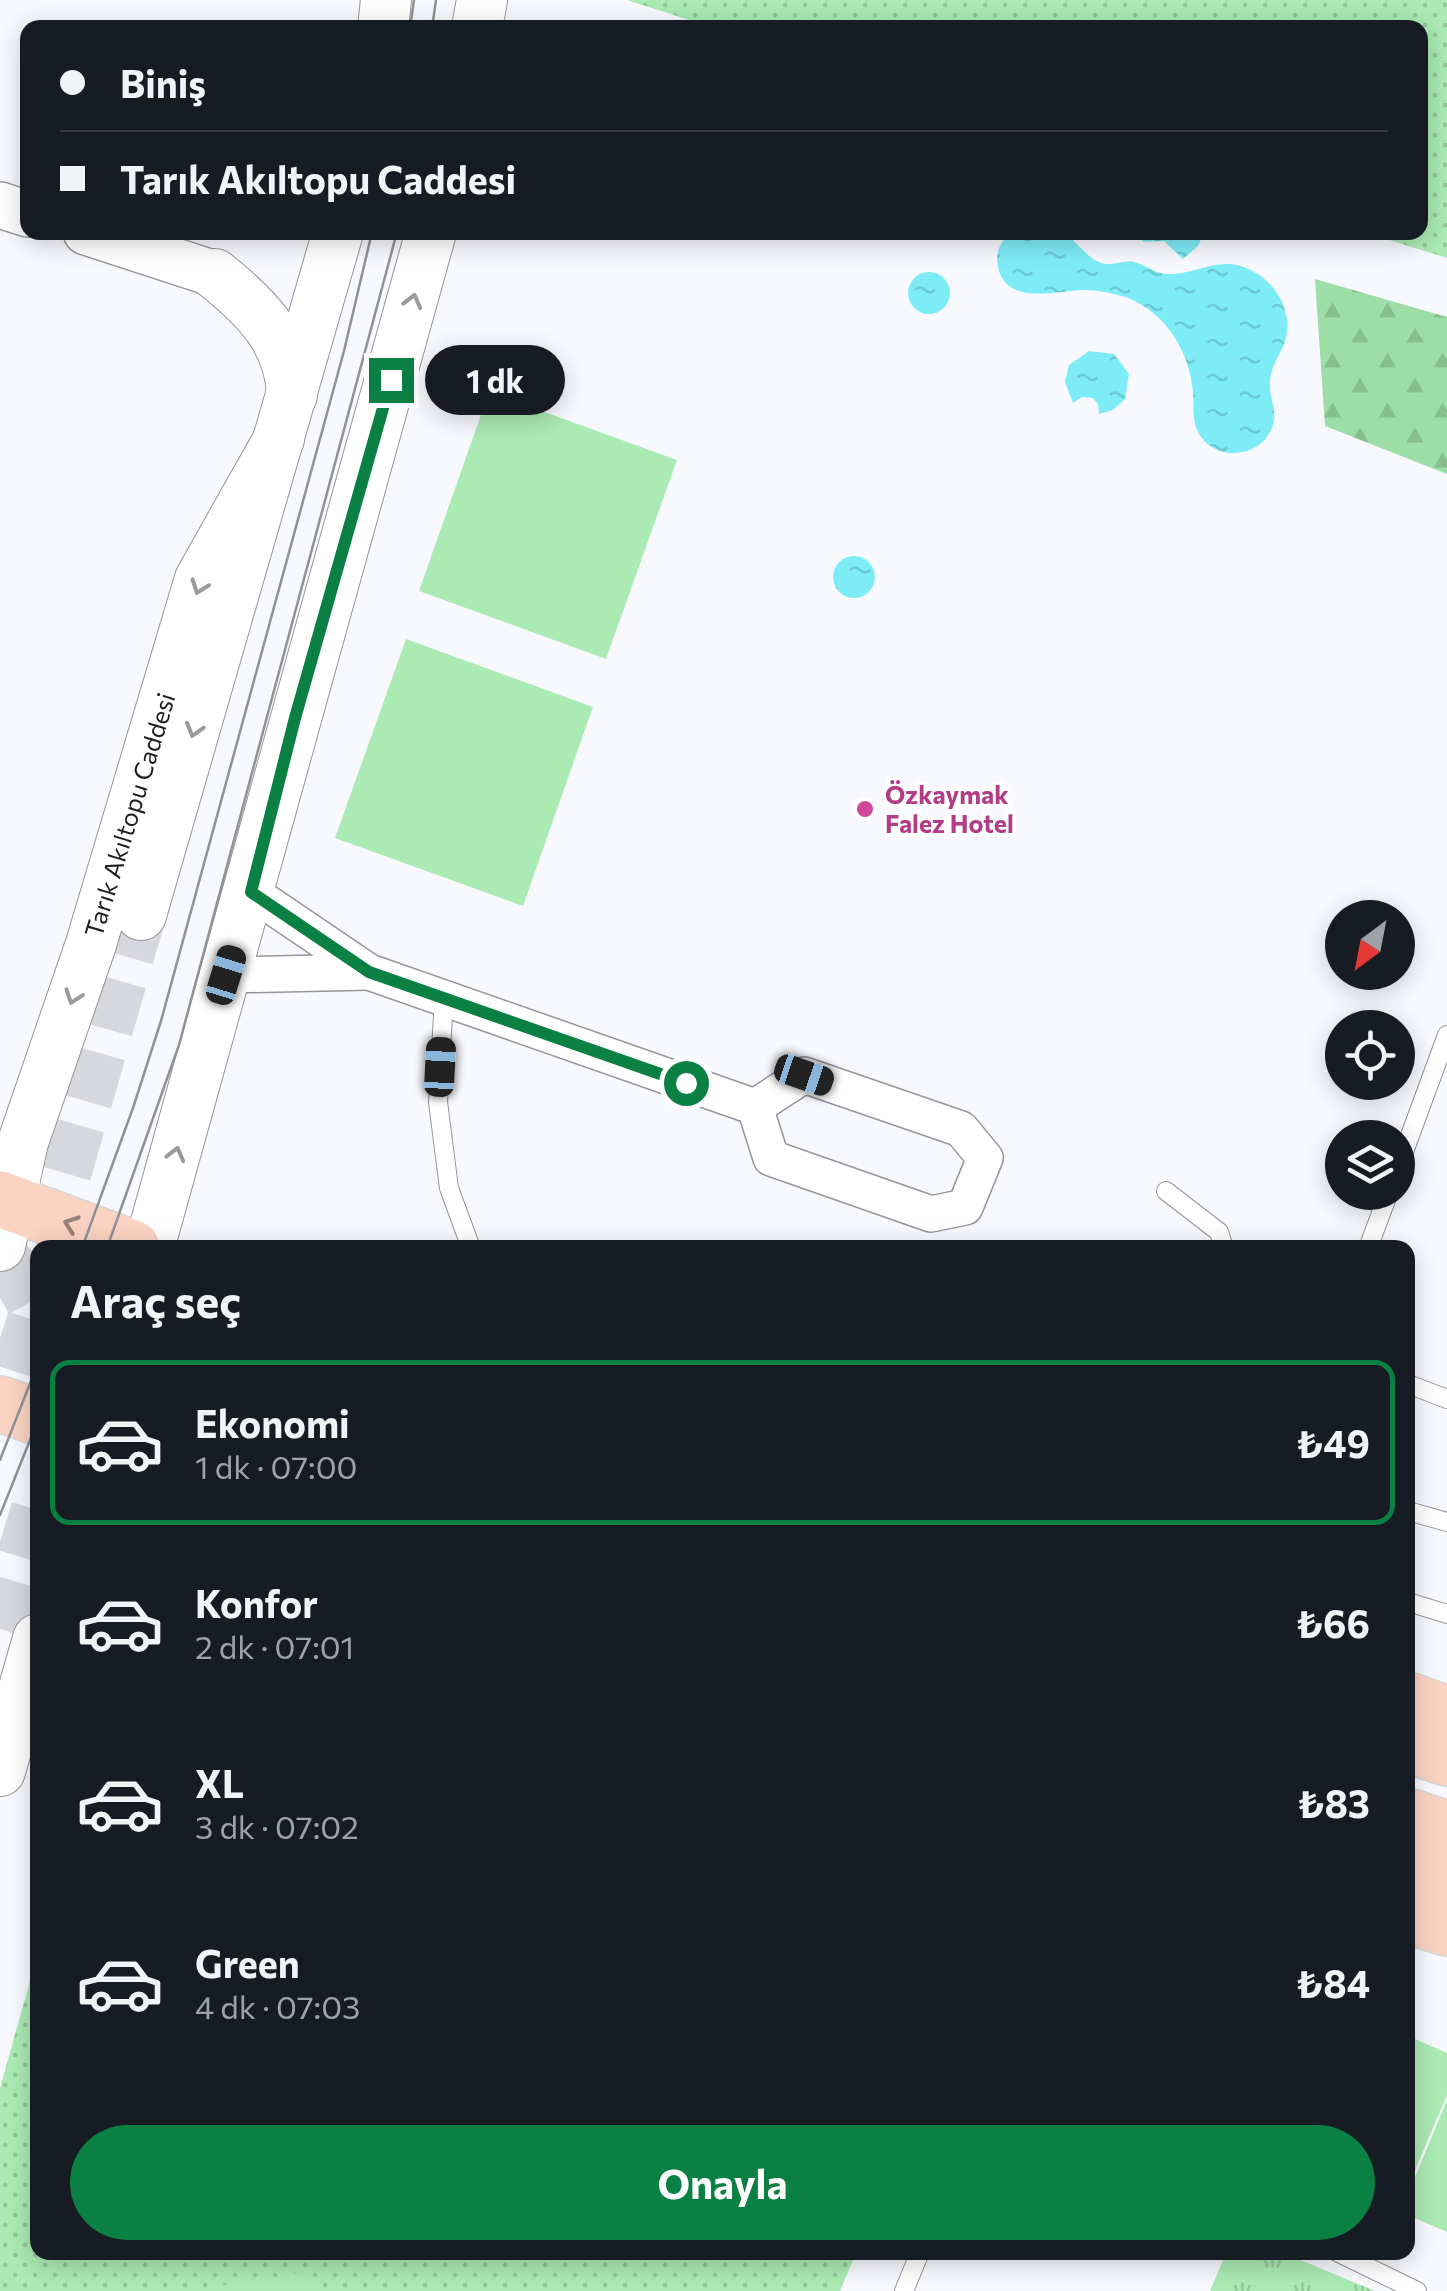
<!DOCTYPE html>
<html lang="tr">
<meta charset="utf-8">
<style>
:root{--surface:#171b24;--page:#20242c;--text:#f1f3f6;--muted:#9ea1a6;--line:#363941;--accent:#0b8043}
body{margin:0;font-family:Commissioner,sans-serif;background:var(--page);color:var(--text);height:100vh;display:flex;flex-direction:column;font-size:38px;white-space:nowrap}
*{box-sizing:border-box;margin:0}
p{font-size:32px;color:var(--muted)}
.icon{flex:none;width:55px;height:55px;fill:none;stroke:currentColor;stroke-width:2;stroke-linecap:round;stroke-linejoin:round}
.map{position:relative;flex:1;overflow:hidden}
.details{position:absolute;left:30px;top:1240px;width:1385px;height:1020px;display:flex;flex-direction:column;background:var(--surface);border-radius:20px;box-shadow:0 5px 25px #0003}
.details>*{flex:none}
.banner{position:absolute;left:20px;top:20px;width:1408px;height:220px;border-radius:20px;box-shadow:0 5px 25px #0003;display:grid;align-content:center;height:220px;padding:0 40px;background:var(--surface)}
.needle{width:65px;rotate:212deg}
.tools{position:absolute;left:1325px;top:900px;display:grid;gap:20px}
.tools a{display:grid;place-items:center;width:90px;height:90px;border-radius:50%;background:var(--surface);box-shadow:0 5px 25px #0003;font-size:50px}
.end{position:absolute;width:45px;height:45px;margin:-22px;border:12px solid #0b8043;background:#fff;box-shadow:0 0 0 5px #fff}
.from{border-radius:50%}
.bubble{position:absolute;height:70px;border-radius:35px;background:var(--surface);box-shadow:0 5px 25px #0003;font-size:32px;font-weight:700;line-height:70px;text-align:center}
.car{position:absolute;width:30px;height:60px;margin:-30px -15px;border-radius:12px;box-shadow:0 0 8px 2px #0007;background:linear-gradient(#222 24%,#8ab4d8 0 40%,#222 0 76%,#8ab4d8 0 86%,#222 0)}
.banner b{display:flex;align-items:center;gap:35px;height:95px;font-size:38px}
.banner b+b{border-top:2px solid var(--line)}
.banner i{width:25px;height:25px;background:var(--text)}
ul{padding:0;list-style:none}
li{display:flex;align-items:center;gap:30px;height:165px;margin:0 20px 15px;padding:0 20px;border:5px solid transparent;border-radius:20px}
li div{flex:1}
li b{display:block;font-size:38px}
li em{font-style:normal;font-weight:700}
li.on{border-color:var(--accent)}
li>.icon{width:90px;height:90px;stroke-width:1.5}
h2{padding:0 40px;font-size:45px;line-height:120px}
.cta{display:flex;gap:20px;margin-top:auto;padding:20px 40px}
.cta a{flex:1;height:115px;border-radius:60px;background:var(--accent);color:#fff;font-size:40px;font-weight:700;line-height:115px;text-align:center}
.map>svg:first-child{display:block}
</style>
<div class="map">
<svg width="1447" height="2291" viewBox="0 0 1447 2291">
<defs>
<pattern id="grass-tufts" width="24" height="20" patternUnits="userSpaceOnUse" patternTransform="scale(2.5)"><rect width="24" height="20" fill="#abeab3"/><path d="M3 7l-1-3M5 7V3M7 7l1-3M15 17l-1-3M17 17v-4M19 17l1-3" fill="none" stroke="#93c89a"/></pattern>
<pattern id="forest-firs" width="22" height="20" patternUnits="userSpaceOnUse" patternTransform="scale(2.5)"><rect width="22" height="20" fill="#9cdea5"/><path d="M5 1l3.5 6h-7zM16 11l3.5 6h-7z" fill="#86be8e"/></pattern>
<pattern id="park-dots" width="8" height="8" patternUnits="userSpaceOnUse" patternTransform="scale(2.5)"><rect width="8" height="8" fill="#abeab3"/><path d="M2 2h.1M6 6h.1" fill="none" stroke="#93c89a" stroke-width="1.8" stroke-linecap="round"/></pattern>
<pattern id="water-ripples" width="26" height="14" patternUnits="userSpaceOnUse" patternTransform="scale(2.5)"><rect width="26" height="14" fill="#7decf6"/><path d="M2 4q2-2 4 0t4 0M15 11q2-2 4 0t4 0" fill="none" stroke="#6ccad3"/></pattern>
</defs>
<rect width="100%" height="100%" fill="#f8f9fe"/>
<!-- grass -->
<polygon fill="url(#grass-tufts)" points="1226,2253 1284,2253 1375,2291 1210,2291"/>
<!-- forest -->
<polygon fill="url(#forest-firs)" points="1315,279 1447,317 1447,474 1325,426"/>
<!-- park -->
<g fill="url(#park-dots)">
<polygon points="627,0 1447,0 1447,258 1367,233 1420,232 1420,28 714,28"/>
<polygon points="37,1956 38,2252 856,2253 840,2291 0,2291 0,2088"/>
</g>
<!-- pitch -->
<g fill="#abeab3">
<polygon points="489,392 677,460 606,659 419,591"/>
<polygon points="406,639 593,707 523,906 335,838"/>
<polygon points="1408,2036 1447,2053 1447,2095 1408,2187"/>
<polygon points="1447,2100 1447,2232 1408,2215 1408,2194"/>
<polygon points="300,2273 315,2291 188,2291"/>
</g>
<!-- water -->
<g fill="url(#water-ripples)">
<path d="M 1009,233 C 1024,232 1048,228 1062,233 C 1078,240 1086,260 1105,264 C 1114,265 1125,260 1134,262 C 1147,265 1156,275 1170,274 C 1190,274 1209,263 1229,264 C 1265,267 1294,303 1286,338 C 1282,353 1271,365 1270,381 C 1268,396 1278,409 1273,425 C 1262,460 1212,463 1197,430 C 1192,418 1194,404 1193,392 C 1189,351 1167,314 1128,298 C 1113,293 1099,290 1083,290 C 1056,291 1006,306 998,267 C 995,253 1000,243 1009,233 Z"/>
<polygon points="1138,233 1138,232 1204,233 1198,246 1183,259 1164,241 1143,242"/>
<circle cx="929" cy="293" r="21"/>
<polygon points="1089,351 1114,354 1129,374 1125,399 1113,410 1099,414 1098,404 1093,398 1082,397 1073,403 1065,382 1069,365"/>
<circle cx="854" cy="577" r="21"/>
</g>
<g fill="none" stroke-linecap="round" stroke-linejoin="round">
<!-- secondary-tunnel -->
<g stroke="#d7d8dd" stroke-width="50" stroke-dasharray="50 25" stroke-linecap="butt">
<polyline points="68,1248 63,1212 66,1174 141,915"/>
<polyline points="0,1629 38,1502"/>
</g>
<!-- primary-tunnel -->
<g stroke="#d7d8dd" stroke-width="55" stroke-dasharray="55 28" stroke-linecap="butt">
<polyline points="0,1257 21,1279 38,1309"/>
<polyline points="0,1338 38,1350"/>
</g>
<defs>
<g id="service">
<polyline points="444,998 438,1102 449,1188 471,1248"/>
<polyline points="1398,1168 1447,1035"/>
<polyline points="1166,1191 1219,1232 1224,1248"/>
<polyline points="1368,1248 1389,1192"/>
<polyline points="1408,1384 1447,1399"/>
<polyline points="1408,1511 1447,1522"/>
<polyline points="1408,1602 1447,1614"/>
<polyline points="1337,2252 1417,2291"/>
<polyline points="904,2291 920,2252"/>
</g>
<g id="minor">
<polyline points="251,892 369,972 755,1107 771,1158 931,1214 965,1207 985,1158 961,1129 804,1075 755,1107"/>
<polyline points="226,975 369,972"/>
</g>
<g id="tertiary">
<polyline points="0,205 28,214"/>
<polyline points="86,232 215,274"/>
</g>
<g id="secondary">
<polyline points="383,28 386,0"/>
<polyline points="477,28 482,0"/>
<path d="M 215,274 C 256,307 290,340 292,395"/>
<polyline points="141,915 338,232"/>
<polyline points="0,1246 23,1142 91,944 200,579 279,439"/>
<polyline points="149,1248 431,232"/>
<polyline points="0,1771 38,1639"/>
</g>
<g id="primary">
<polyline points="0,1199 132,1248"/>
<polyline points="0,1404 38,1417"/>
<polyline points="1408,1700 1447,1714"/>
<polyline points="1408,1745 1447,1758"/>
<polyline points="1408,1816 1447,1829"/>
<polyline points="1408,1868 1447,1881"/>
<polyline points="1408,1916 1447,1928"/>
</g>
</defs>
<!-- service casing -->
<use href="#service" stroke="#95959a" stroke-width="20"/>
<!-- minor casing -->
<use href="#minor" stroke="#95959a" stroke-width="38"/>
<!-- tertiary casing -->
<use href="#tertiary" stroke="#95959a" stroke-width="48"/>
<!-- secondary casing -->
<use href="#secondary" stroke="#95959a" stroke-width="52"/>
<!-- primary casing -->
<use href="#primary" stroke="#d6d6d7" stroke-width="58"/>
<!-- service -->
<use href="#service" stroke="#fff" stroke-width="18"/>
<!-- minor -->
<use href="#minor" stroke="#fff" stroke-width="35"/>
<!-- tertiary -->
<use href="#tertiary" stroke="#fff" stroke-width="45"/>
<!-- secondary -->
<use href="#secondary" stroke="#fff" stroke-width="50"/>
<!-- primary -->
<use href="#primary" stroke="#fbd3c3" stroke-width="55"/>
<!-- tram -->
<g stroke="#919295" stroke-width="2.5">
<polyline points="410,28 414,0"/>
<polyline points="432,28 436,0"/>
<polyline points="82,1248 133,1108 161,1021 344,351 372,232"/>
<polyline points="107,1248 179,1045 397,232"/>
<polyline points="0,1460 38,1363"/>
<polyline points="0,1515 38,1420"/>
</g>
</g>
<!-- one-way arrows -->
<defs><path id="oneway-chevron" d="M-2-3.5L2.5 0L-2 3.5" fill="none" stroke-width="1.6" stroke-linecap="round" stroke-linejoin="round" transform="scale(2.5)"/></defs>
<g stroke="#9a9a9b">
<use href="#oneway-chevron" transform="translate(413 301) rotate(-75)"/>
<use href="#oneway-chevron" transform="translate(199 587) rotate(110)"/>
<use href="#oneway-chevron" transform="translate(194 730) rotate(106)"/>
<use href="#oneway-chevron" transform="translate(73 997) rotate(109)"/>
<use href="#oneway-chevron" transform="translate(176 1154) rotate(-75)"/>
</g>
<use stroke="#98827a" href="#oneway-chevron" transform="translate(71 1224) rotate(-160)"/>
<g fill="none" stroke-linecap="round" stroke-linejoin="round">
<!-- route -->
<polyline stroke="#0b8043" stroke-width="12" points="391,380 295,718 251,892 369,972 686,1083"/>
</g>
<!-- markers -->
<circle fill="#d1479c" stroke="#fff" stroke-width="4" cx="865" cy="809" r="10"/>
<g text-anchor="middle" stroke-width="8" stroke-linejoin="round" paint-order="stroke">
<!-- hotel labels -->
<g font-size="25" font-weight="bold" fill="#b23c85" stroke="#fff" text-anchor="start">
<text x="885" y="804">Özkaymak<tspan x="885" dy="29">Falez Hotel</tspan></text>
</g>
<!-- street labels -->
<g font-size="25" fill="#1e1e20" stroke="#fff">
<text transform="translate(130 815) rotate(-73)" y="9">Tarık Akıltopu Caddesi</text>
</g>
</g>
</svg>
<div class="tools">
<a><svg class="needle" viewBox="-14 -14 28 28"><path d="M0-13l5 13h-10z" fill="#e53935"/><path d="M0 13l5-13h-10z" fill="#9ea1a6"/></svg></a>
<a><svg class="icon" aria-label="locate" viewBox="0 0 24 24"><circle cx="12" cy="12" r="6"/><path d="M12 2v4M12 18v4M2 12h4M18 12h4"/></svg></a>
<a><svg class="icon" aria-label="layers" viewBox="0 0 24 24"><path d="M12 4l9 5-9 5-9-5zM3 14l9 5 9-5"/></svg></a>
</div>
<i class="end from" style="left:686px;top:1083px"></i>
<i class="end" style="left:391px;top:380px"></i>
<div class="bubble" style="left:425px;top:345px;width:140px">1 dk</div>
<i class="car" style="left:226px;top:975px;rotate:17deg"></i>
<i class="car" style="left:440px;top:1067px;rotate:3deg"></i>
<i class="car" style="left:804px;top:1075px;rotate:109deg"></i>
<div class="banner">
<b><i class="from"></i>Biniş</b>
<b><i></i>Tarık Akıltopu Caddesi</b>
</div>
<section class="details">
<h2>Araç seç</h2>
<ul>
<li class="on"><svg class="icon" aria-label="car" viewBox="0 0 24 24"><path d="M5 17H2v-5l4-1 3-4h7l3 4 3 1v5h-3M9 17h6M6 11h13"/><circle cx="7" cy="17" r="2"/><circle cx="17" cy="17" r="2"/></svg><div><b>Ekonomi</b><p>1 dk · 07:00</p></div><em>₺49</em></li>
<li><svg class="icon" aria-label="car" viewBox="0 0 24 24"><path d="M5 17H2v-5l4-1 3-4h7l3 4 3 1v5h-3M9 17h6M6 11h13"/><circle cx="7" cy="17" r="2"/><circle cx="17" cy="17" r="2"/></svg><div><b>Konfor</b><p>2 dk · 07:01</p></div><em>₺66</em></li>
<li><svg class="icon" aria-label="car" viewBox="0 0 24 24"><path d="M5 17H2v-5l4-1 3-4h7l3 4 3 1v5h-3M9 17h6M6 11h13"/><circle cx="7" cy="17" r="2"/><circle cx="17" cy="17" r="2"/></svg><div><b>XL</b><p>3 dk · 07:02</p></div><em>₺83</em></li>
<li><svg class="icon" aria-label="car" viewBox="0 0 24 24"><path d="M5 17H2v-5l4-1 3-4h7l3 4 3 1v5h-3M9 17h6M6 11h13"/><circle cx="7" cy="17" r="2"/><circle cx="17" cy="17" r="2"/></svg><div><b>Green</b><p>4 dk · 07:03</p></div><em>₺84</em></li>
</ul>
<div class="cta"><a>Onayla</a></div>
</section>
</div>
